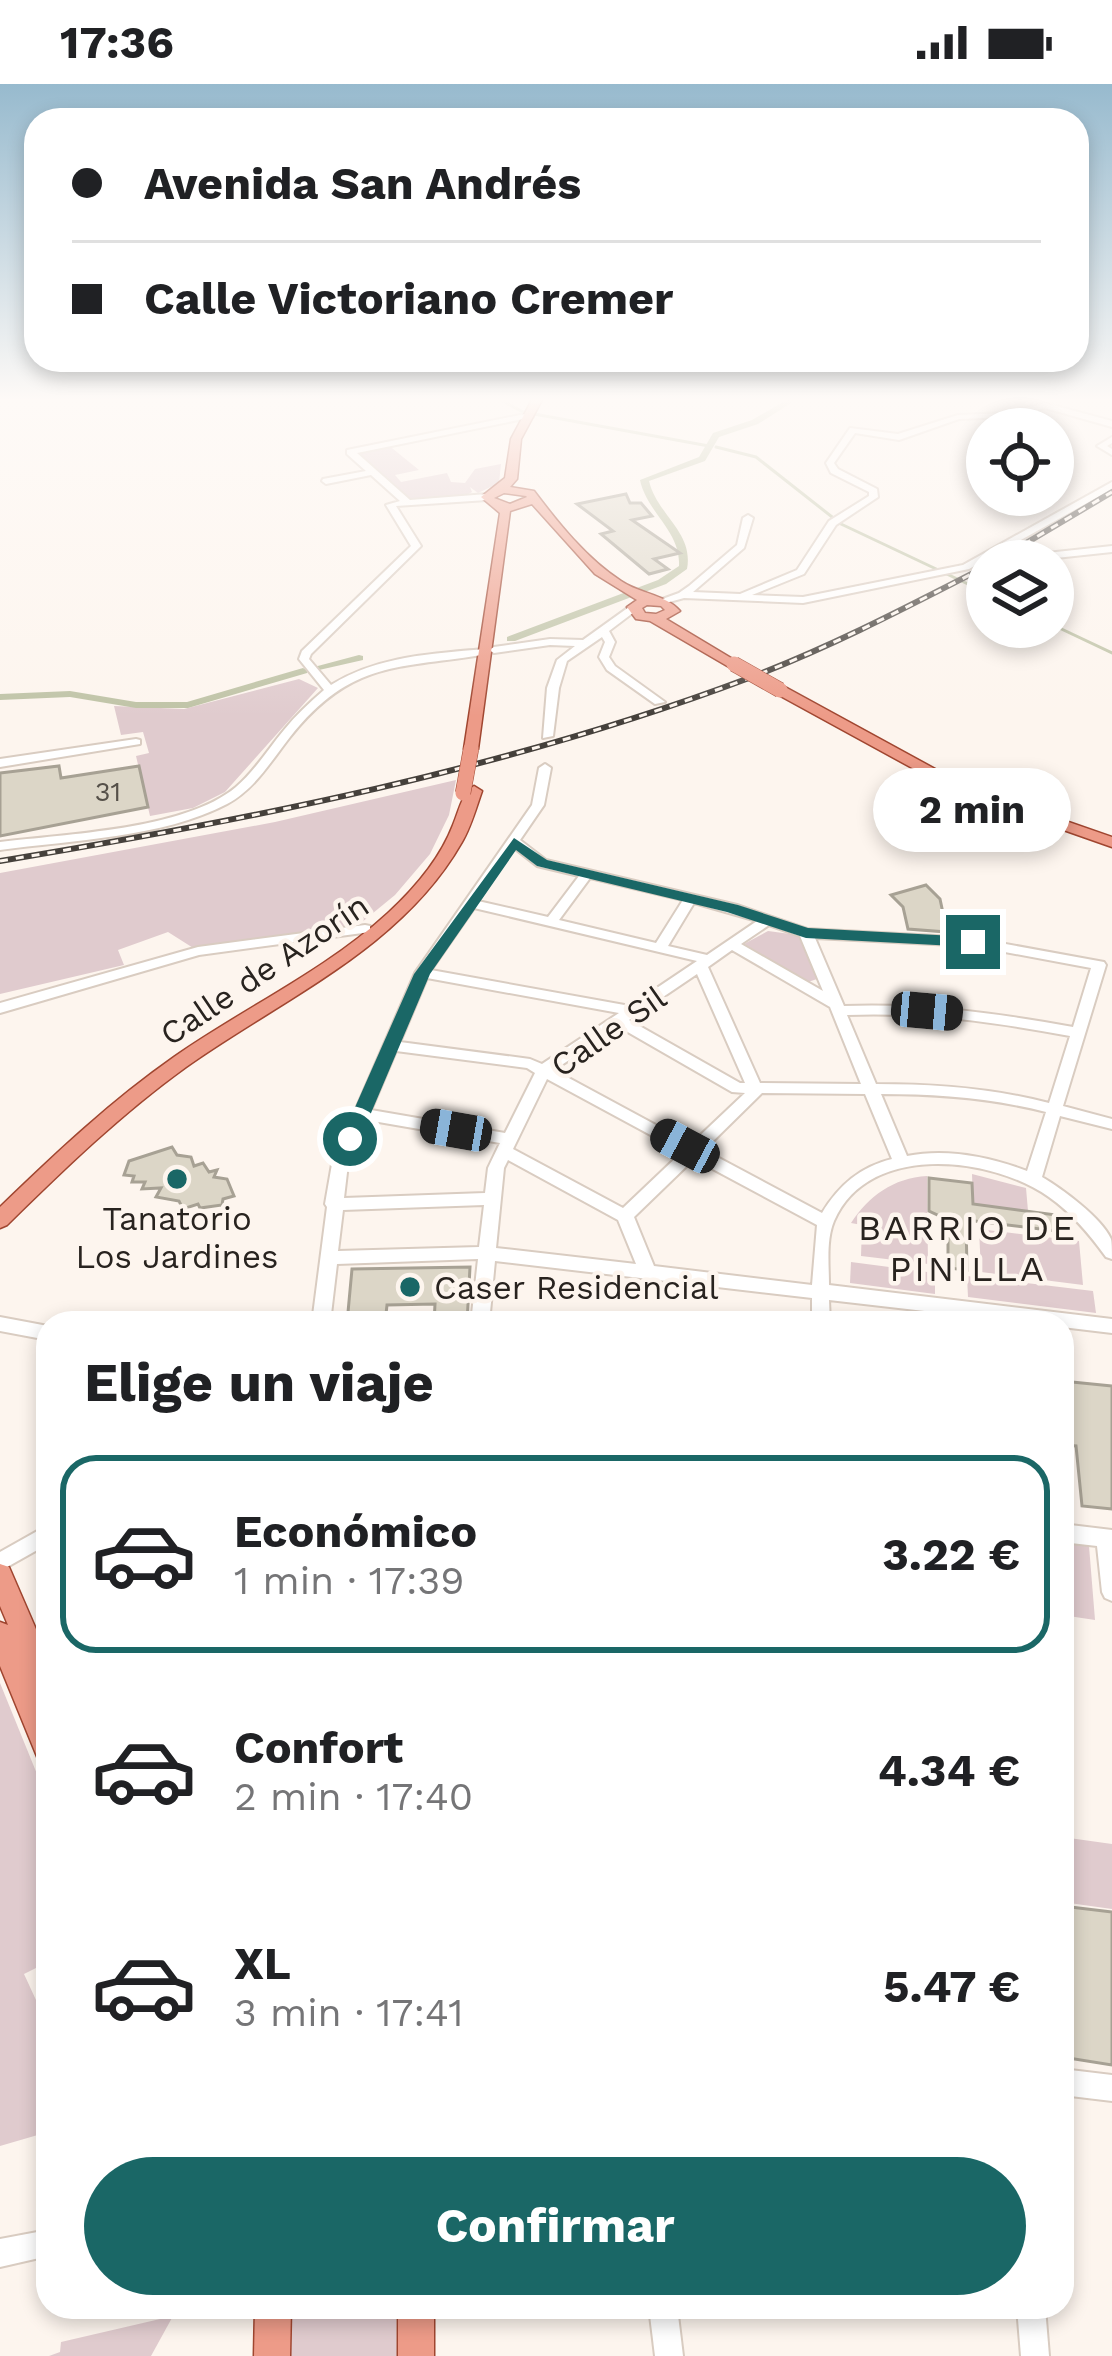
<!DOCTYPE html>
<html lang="es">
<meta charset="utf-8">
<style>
:root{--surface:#fff;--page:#f6f6f6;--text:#202124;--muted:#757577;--line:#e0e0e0;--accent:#1a6766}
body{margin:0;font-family:"Work Sans",sans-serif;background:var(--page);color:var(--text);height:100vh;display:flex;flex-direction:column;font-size:45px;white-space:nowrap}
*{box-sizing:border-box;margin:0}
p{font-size:39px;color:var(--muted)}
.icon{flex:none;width:66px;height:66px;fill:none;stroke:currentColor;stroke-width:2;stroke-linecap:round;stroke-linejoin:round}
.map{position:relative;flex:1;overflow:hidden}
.details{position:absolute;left:36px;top:1227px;width:1038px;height:1008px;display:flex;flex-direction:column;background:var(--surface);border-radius:36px;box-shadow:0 6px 18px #0003}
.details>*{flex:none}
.hud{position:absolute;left:24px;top:24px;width:1065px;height:264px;border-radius:36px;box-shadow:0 6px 18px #0003;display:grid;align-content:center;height:264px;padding:0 48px;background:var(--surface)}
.fabs{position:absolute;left:966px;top:324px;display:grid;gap:24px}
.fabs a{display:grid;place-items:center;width:108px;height:108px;border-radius:50%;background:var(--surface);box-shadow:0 6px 18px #0003;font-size:60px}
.end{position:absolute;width:54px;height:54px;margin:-27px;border:15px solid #1a6766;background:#fff;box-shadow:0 0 0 6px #fff}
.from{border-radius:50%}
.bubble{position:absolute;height:84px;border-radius:42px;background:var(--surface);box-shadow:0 6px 18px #0003;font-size:39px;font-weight:700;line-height:84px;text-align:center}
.car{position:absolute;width:36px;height:72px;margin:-36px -18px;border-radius:15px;box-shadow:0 0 9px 3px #0007;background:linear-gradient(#222 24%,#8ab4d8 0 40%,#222 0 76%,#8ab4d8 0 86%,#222 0)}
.hud b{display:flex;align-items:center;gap:42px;height:114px;font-size:45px}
.hud b+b{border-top:3px solid var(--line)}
.hud i{width:30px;height:30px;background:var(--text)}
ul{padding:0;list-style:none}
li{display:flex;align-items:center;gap:36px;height:198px;margin:0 24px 18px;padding:0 24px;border:6px solid transparent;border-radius:36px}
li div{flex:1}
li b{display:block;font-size:45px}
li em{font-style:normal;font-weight:700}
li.active{border-color:var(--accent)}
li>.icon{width:108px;height:108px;stroke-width:1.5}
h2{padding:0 48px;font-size:54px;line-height:144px}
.primary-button{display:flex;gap:24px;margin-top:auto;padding:24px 48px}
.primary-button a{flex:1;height:138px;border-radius:72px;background:var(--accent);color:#fff;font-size:48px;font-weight:700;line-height:138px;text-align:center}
.status{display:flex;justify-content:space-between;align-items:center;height:84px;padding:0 60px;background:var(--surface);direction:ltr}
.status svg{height:33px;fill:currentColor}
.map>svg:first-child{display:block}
</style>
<div class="status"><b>17:36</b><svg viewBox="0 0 49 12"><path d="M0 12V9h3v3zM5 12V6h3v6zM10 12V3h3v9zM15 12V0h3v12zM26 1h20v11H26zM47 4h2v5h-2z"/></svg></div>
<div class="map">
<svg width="1112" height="2272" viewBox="0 0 1112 2272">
<rect width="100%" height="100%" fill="#fdf5ee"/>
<!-- green -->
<g fill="#e0cbce">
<polygon points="387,360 419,386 395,391 401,398 447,389 451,398 465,399 475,385 501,380 499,399 478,409 470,403 472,408 465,412 411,415 357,369"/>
<polygon points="299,595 318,604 225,708 193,724 150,732 136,672 149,669 143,648 121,651 114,622 184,625"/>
<polygon points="456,696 449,731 430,770 395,811 356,843 198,867 168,848 118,866 124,881 0,910 0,789 275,738"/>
<polygon points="768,847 798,851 817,895 808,898 744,860"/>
<polygon points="972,1090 1026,1104 1028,1127 973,1120"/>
<path d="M 927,1092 L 928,1180 L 861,1172 L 862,1141 L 851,1139 C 869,1112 893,1094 927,1092 Z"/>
<polygon points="979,1145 1079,1157 1083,1201 981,1188"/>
<polygon points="851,1178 935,1189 935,1210 850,1199"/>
<polygon points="967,1192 1093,1207 1096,1229 968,1213"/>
<polygon points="1062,1458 1089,1462 1095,1536 1062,1531"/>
<polygon points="0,1599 48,1717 48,1878 24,1890 48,1942 48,2048 0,2062"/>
<polygon points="1062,1753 1112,1760 1112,1825 1062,1818"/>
<polygon points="291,2223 396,2223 397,2272 290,2272"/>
<polygon points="173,2232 151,2272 49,2272 60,2268 61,2258"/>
</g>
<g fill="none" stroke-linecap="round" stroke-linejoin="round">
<!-- stream -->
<g stroke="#bfc3a6" stroke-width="3">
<polyline points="497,314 523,328 709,362"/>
<polyline points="716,363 756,373 841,440 987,509"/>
<polyline points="1053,541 1112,569"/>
</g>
<!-- canal -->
<g fill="#bfc3a6" fill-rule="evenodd">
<path d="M 790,314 L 799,314 L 758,340 L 719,353 L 705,377 L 649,397 C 657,431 694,448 687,485 L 666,500 L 515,557 L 507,557 L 507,553 L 658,496 L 679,482 C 681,447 647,429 640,396 L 699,373 L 713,349 L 752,336 Z"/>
<polygon points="359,571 363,572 363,576 319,586 314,583"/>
<polygon points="303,584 308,587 307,589 188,624 136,624 70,613 0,616 0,610 70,607 136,618 187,618"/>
</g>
</g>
<!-- building -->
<g fill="#dcd6c7" stroke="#a7a194" stroke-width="3">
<polygon points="626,410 630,419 641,419 652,432 632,436 680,469 654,475 668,485 649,490 601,450 613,447 577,420"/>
<polygon points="59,682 61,694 139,682 148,723 0,752 0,689"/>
<polygon points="926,801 940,815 947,848 908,845 903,823 891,811"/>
<polygon points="172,1063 177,1071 191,1073 194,1082 203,1079 209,1088 217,1086 214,1093 227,1095 234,1112 223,1115 222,1121 200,1124 198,1120 183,1125 179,1117 156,1113 161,1104 142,1105 145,1098 132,1098 134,1092 124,1091 129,1077"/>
<polygon points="929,1094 972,1099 973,1120 1064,1132 1065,1148 966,1136 967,1186 948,1184 948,1136 929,1127"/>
<polygon points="470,1183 467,1239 434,1239 435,1220 387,1221 385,1239 347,1239 352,1185"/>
<polygon points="1062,1297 1112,1302 1112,1425 1082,1422 1076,1362 1062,1361"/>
<polygon points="1062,1822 1112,1828 1112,1981 1062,1973"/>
</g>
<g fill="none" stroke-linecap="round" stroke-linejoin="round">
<defs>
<g id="minor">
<polygon points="1045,319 1112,337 1112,343 1045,324 1007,333 959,335 899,356 855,349 834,379 838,385 877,405 878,413 836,441 804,490 752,511 803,513 963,481 1112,398 1112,405 969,485 803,519 684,514 662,520 657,517 679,509 689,502 737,461 743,434 748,431 753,434 744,464 693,508 740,510 797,486 829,437 869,412 869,408 831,389 826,379 850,344 898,350 958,331 1007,329"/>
<path d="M 530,329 L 533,333 L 357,369 L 410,416 L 487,410 L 492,413 L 487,416 L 396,422 L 421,462 L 311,570 L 309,575 L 331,601 C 378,572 430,570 484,565 L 489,568 L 488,570 C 399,585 352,575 290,653 C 271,677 255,705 227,720 C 162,754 72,756 0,766 L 0,758 C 65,750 185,746 236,703 C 255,687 268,665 284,646 C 296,631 310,618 324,606 L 299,575 L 302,567 L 411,462 L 386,421 L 400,417 L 371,391 L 326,400 L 322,397 L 323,395 L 366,387 L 347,370 L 347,366 Z"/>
<polygon points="1112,353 1112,359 1107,362 1112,365 1112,371 1097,362"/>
<polygon points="1112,462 1112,468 1028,477 1023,474 1028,471"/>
<polygon points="629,523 638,525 609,547 615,558 609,573 615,582 665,618 655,620 607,586 599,573 605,558 602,553 567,577 559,604 553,652 543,654 547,604 557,576 575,562 550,561 494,569 489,566 494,563 550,555 583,556"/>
<polygon points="136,655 140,656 140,660 0,683 0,675"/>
<path d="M 545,680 L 551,684 L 544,721 L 520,756 L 546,776 L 737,821 L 807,845 L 973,854 L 1104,878 L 1106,881 L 1063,1022 L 1112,1035 L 1112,1045 L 1060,1032 L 1042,1093 C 1061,1104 1102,1134 1111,1155 C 1112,1159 1112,1171 1112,1175 L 1106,1173 C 1090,1151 1072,1129 1049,1113 C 991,1072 868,1058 834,1137 C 826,1156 829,1181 829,1201 L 1112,1235 L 1112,1249 L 1062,1243 L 1062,1239 L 1028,1239 L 829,1216 L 830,1239 L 812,1239 L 812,1214 L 495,1177 L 489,1239 L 471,1239 L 478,1175 L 337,1180 L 330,1239 L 312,1239 L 327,1123 L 325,1120 L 332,1080 L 415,889 L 532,721 L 539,684 ZM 514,764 L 537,782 L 579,792 L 548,833 L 478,817 ZM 590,794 L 683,816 L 656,859 L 559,836 ZM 694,819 L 757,837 L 707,871 L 668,862 ZM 474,824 L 697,877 L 630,922 L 431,886 ZM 769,841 L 800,852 L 823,907 L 741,860 ZM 815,854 L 973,862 L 1091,884 L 1073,943 C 997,929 921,919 844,922 ZM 732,866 L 830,923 L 861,1000 L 760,999 L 708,883 ZM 697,890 L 745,999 L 740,999 L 629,936 ZM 427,894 L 619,929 L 542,980 L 530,975 L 400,958 ZM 847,931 C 922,928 996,938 1070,952 L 1049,1019 C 992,1004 935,1000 876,1000 ZM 619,943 L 732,1008 L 745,1009 L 691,1060 L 554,986 ZM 396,967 L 527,984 L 535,989 L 505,1049 L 371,1026 ZM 547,995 L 682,1068 L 623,1124 L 513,1065 ZM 762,1009 L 865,1010 L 892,1075 C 860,1083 839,1101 822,1129 L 704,1066 ZM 881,1010 C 937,1010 991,1014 1046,1028 L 1027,1087 C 990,1073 947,1064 907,1072 ZM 367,1036 L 500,1059 L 488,1084 L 485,1109 L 344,1114 L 348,1080 ZM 694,1075 L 817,1141 L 812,1201 L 654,1182 L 634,1133 ZM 508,1076 L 618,1136 L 636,1180 L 496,1164 L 504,1084 ZM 484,1121 L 479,1163 L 338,1167 L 343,1126 Z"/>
<polygon points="365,841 370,842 370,848 199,871 0,929 0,919 198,863"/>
<polygon points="0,1233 48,1242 48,1256 0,1247"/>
<polygon points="1062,1440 1112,1446 1112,1517 1105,1514 1102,1508 1097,1462 1062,1458"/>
<polygon points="48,1441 48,1460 0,1487 0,1468"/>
<polygon points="1062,1985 1112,1991 1112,2017 1062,2011"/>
<polygon points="48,2146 48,2172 0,2183 0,2155"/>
<polygon points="649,2223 677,2223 683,2272 655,2272"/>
<polygon points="1017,2223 1045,2223 1049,2272 1021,2272"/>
</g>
<g id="major">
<path d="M 533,314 L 543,314 L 521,355 L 517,395 L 510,403 L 534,407 C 559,440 586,474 621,497 C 640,510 665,510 680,527 L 666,535 L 741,580 L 729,583 L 650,537 L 636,535 L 627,523 L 637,516 L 595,490 L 532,420 L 510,427 L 478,665 L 471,669 L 464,665 L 500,429 L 481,413 L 505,394 L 511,355 ZM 504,409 L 526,412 L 527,413 L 510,420 L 494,414 ZM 647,521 L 661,522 L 665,526 L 656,530 L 645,529 L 642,524 Z"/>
<polygon points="775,603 785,603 968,703 1112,753 1112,763 958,709 775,609"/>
<path d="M 474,702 L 482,707 C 476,724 471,743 462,758 C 401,865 283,914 186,983 C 122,1029 64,1085 7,1141 L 0,1144 L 0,1123 C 55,1070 111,1017 174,973 C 244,924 325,887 388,829 C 414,805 440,775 453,741 C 459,727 462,709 474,702 Z"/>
<polygon points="0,1480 9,1483 48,1573 48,1617 40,1614 48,1632 48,1679 38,1675 0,1582 0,1538 8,1541 0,1522"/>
<polygon points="255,2223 291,2223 290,2272 254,2272"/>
<rect x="398" y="2223" width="36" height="49"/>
</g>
</defs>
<!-- minor casing -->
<use href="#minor" stroke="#d9ccc1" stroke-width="4"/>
<!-- major casing -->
<use href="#major" stroke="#a04630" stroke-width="3"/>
<!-- minor -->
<use href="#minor" fill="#fff" fill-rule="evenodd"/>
<!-- major -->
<use href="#major" fill="#ed9b88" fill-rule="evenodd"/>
<defs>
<g id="rail">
<polyline points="996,477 1112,408"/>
<path d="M 0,777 C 255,735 507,685 749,594 C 831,563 909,522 987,482"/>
</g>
</defs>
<!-- rail casing -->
<use href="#rail" stroke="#45403b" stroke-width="6"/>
<!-- rail -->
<use href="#rail" stroke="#fdf5ee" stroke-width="3" stroke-dasharray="8" stroke-linecap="butt"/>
<defs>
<g id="major-bridge">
<polyline points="734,580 780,606"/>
<polyline points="463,709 471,665"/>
</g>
</defs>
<!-- major-bridge casing -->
<use href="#major-bridge" stroke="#a04630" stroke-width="16" stroke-linecap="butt"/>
<!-- major-bridge -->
<use href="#major-bridge" stroke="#ed9b88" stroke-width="15"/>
</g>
<!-- sky -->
<linearGradient id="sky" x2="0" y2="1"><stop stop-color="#97bace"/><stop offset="0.5" stop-color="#fefaf7"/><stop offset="1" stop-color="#fefaf7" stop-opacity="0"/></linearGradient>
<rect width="1112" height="632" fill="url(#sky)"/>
<!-- route -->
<polygon fill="#1a6766" points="514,754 547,776 738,821 808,844 973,853 981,858 973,863 806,854 727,828 537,782 516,766 430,890 360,1055 350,1061 344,1059 341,1055 414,890"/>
<!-- markers -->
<g fill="#1a6766" stroke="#fdf5ee" stroke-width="4.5">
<circle cx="177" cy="1095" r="12"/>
<circle cx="410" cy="1203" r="12"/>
</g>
<g text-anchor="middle" stroke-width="9" stroke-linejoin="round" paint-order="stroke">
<!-- number labels -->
<g font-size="27" fill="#555049">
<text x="108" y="717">31</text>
</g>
<!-- street labels -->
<g font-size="33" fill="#28231f" stroke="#fdf5ee">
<text transform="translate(264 885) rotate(-34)" y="12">Calle de Azorín</text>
<text transform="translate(608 947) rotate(-35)" y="12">Calle Sil</text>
</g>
<!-- poi labels -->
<g font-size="33" fill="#28231f" stroke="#fdf5ee">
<text x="177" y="1146">Tanatorio<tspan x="177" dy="38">Los Jardines</tspan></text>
<text x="434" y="1215" text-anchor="start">Caser Residencial</text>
</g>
<!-- neighbourhood labels -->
<g font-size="36" letter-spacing="3" fill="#28231f" stroke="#fdf5ee">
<text x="968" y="1156">BARRIO DE<tspan x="968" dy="41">PINILLA</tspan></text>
</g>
</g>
</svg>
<div class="fabs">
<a><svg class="icon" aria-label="locate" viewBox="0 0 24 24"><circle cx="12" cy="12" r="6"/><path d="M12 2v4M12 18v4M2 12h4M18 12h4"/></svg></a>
<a><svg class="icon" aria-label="layers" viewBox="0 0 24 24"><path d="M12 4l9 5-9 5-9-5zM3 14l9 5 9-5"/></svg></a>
</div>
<i class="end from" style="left:350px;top:1055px"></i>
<i class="end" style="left:973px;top:858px"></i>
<div class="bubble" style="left:873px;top:684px;width:198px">2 min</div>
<i class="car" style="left:927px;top:927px;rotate:95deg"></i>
<i class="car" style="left:456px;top:1046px;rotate:280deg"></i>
<i class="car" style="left:685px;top:1062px;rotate:298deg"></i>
<div class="hud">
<b><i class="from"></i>Avenida San Andrés</b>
<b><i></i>Calle Victoriano Cremer</b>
</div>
<section class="details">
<h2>Elige un viaje</h2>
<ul>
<li class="active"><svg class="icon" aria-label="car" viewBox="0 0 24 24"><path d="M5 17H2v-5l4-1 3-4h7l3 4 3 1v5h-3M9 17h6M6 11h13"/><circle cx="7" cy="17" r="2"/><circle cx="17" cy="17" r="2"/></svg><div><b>Económico</b><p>1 min · 17:39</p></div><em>3.22 €</em></li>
<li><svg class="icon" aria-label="car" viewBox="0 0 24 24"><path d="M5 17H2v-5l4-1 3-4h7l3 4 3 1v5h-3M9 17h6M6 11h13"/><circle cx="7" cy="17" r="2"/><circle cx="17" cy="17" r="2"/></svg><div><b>Confort</b><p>2 min · 17:40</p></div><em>4.34 €</em></li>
<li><svg class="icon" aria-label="car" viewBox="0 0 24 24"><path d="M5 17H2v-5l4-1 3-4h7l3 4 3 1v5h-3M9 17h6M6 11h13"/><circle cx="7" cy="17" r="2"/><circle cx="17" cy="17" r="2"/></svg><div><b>XL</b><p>3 min · 17:41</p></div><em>5.47 €</em></li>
</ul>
<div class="primary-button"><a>Confirmar</a></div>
</section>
</div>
